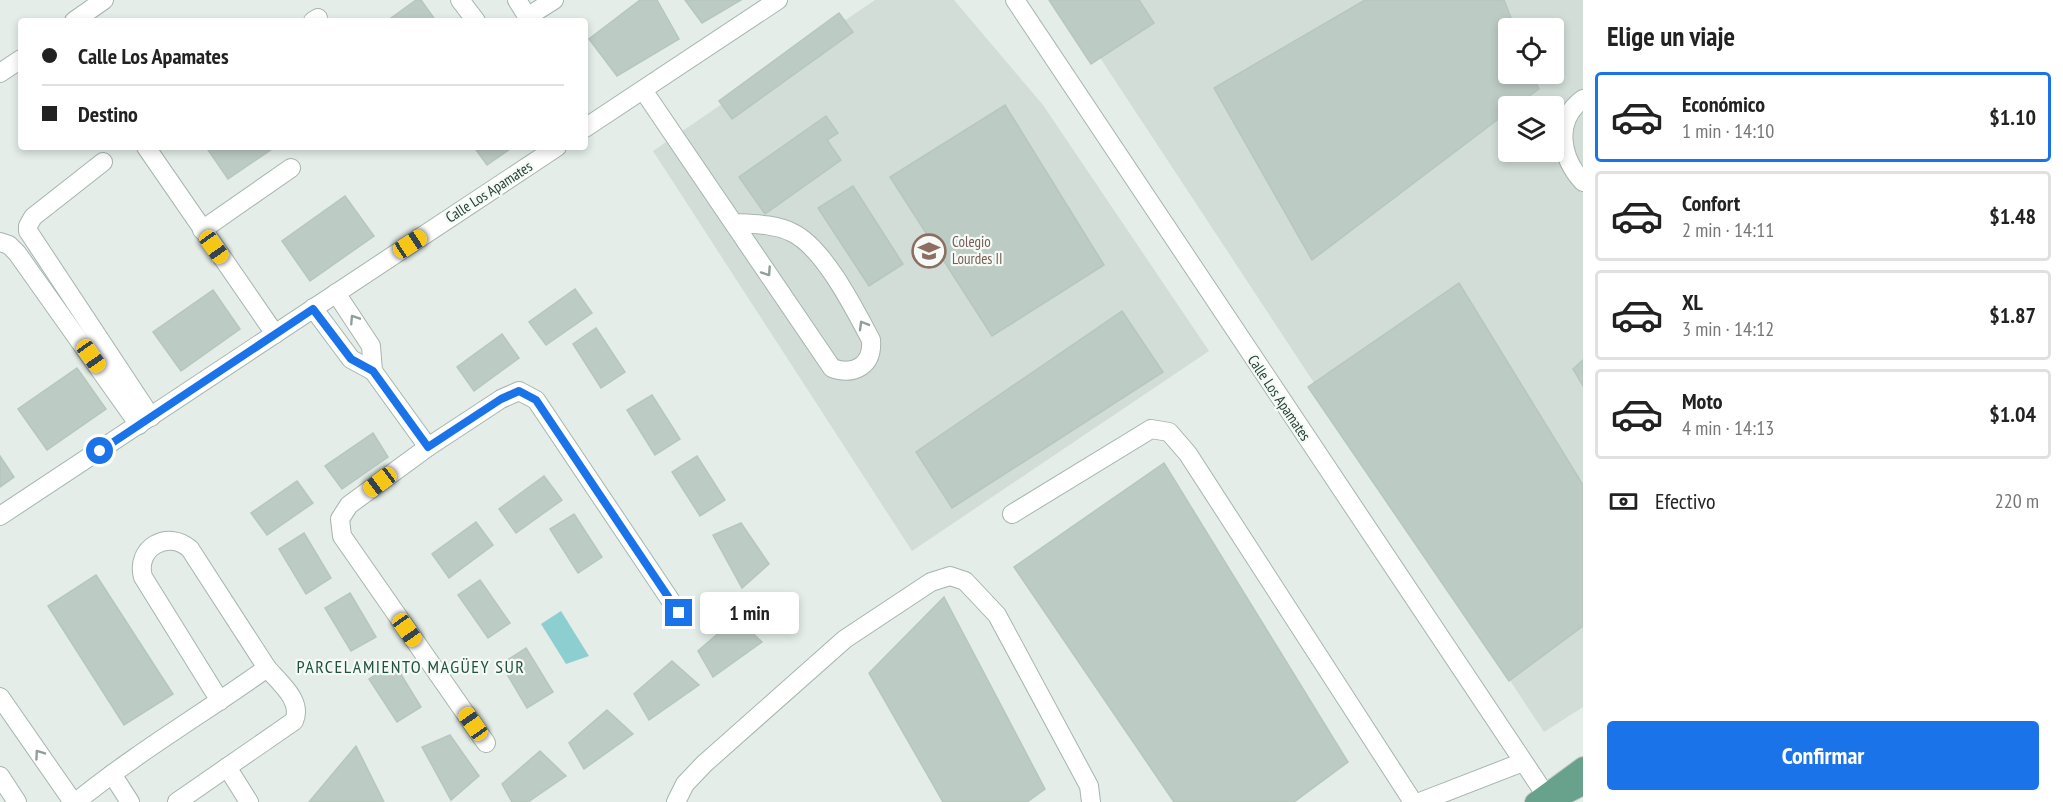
<!DOCTYPE html>
<html lang="es">
<meta charset="utf-8">
<style>
:root{--surface:#fff;--page:#f6f6f6;--text:#222;--muted:#767676;--line:#e0e0e0;--accent:#1a73e8}
body{margin:0;font-family:"PT Sans Narrow",sans-serif;background:var(--page);color:var(--text);height:100vh;display:flex;flex-direction:column;font-size:22px;white-space:nowrap}
*{box-sizing:border-box;margin:0}
p{font-size:20px;color:var(--muted)}
.icon{flex:none;width:33px;height:33px;fill:none;stroke:currentColor;stroke-width:2;stroke-linecap:round;stroke-linejoin:round}
.map{position:relative;flex:1;overflow:hidden}
.details{display:flex;flex-direction:column;background:var(--surface);width:480px}
.details>*{flex:none}
.top-card{position:absolute;left:18px;top:18px;width:570px;height:132px;border-radius:6px;box-shadow:0 3px 9px #0003;display:grid;align-content:center;height:132px;padding:0 24px;background:var(--surface)}
.controls{position:absolute;left:1498px;top:18px;display:grid;gap:12px}
.controls a{display:grid;place-items:center;width:66px;height:66px;border-radius:6px;background:var(--surface);box-shadow:0 3px 9px #0003;font-size:30px}
.end{position:absolute;width:27px;height:27px;margin:-14px;border:8px solid #1a73e8;background:#fff;box-shadow:0 0 0 3px #fff}
.from{border-radius:50%}
.bubble{position:absolute;height:42px;border-radius:6px;background:var(--surface);box-shadow:0 3px 9px #0003;font-size:20px;font-weight:700;line-height:42px;text-align:center}
.car{position:absolute;width:18px;height:36px;margin:-18px -9px;border-radius:8px;box-shadow:0 0 4px 2px #0007;background:linear-gradient(#f5c518 24%,#345 0 40%,#f5c518 0 76%,#345 0 86%,#f5c518 0)}
.top-card b{display:flex;align-items:center;gap:21px;height:57px;font-size:22px}
.top-card b+b{border-top:2px solid var(--line)}
.top-card i{width:15px;height:15px;background:var(--text)}
ul{padding:0;list-style:none}
li{display:flex;align-items:center;gap:18px;height:90px;margin:0 12px 9px;padding:0 12px;border:3px solid var(--line);border-radius:6px}
li div{flex:1}
li b{display:block;font-size:22px}
li em{font-style:normal;font-weight:700}
li.active{border-color:var(--accent)}
li>.icon{width:54px;height:54px;stroke-width:1.5}
h2{padding:0 24px;font-size:27px;line-height:72px}
.pay{display:flex;align-items:center;gap:15px;height:66px;padding:0 24px;font-size:22px}
.pay p{margin-inline-start:auto}
.primary-button{display:flex;gap:12px;margin-top:auto;padding:12px 24px}
.primary-button a{flex:1;height:69px;border-radius:6px;background:var(--accent);color:#fff;font-size:24px;font-weight:700;line-height:69px;text-align:center}
main{display:flex;flex:1;min-height:0}
.map>svg:first-child{display:block}
</style>
<main>
<div class="map">
<svg width="1583" height="802" viewBox="0 0 1583 802">
<rect width="100%" height="100%" fill="#e4ede8"/>
<!-- built -->
<g fill="#d2ddd7" fill-rule="evenodd">
<polygon points="875,0 954,0 1043,105 1209,351 912,551 653,151"/>
<path d="M 1062,0 L 1583,0 L 1583,707 L 1544,732 ZM 1509,28 L 1554,28 L 1554,74 L 1509,74 ZM 1509,106 L 1554,106 L 1554,152 L 1509,152 Z"/>
</g>
<!-- water -->
<polygon fill="#8dcfd1" points="561,611 589,656 566,664 541,624"/>
<!-- building -->
<g fill="#bccbc3" stroke="#b6c7be" stroke-width="1.5">
<polygon points="416,0 421,0 436,21 387,21"/>
<polygon points="640,0 657,0 679,39 617,76 589,39"/>
<polygon points="685,0 741,0 702,23"/>
<polygon points="1049,0 1139,0 1154,23 1091,64"/>
<polygon points="1365,0 1504,0 1515,28 1509,28 1509,74 1532,74 1539,89 1515,106 1509,106 1509,111 1312,260 1214,88"/>
<polygon points="839,13 853,32 732,119 719,101"/>
<polygon points="1005,105 1104,265 992,336 890,177"/>
<polygon points="826,116 838,133 827,140 841,160 765,214 739,177"/>
<polygon points="206,147 275,147 228,179"/>
<polygon points="474,147 513,147 487,165"/>
<polygon points="853,186 903,264 869,286 818,208"/>
<polygon points="345,196 374,236 310,281 282,241"/>
<polygon points="1459,283 1583,485 1583,626 1509,681 1308,387"/>
<polygon points="575,289 592,313 546,345 529,322"/>
<polygon points="213,290 240,329 181,371 153,332"/>
<polygon points="1122,311 1163,372 952,508 916,452"/>
<polygon points="596,328 625,372 601,388 573,344"/>
<polygon points="502,334 519,358 474,391 457,367"/>
<polygon points="1583,360 1583,386 1573,369"/>
<polygon points="77,368 106,409 47,450 18,409"/>
<polygon points="652,395 680,439 655,455 627,410"/>
<polygon points="373,433 388,457 342,489 325,466"/>
<polygon points="0,456 14,477 0,487"/>
<polygon points="697,456 725,500 700,516 672,472"/>
<polygon points="1164,463 1348,762 1294,802 1174,802 1014,567"/>
<polygon points="544,476 562,500 516,533 499,509"/>
<polygon points="297,481 313,503 267,535 251,513"/>
<polygon points="574,514 602,557 578,573 550,529"/>
<polygon points="476,522 493,545 449,578 432,554"/>
<polygon points="741,523 769,564 742,588 713,535"/>
<polygon points="304,533 331,578 306,594 279,549"/>
<polygon points="96,575 173,694 124,725 48,606"/>
<polygon points="480,580 510,623 488,638 458,595"/>
<polygon points="350,593 376,637 351,651 325,608"/>
<polygon points="944,597 1045,789 1027,802 943,802 869,673"/>
<polygon points="736,618 762,642 713,677 698,651"/>
<polygon points="526,648 553,692 527,708 501,664"/>
<polygon points="672,661 699,685 649,720 634,694"/>
<polygon points="394,663 421,707 397,722 369,679"/>
<polygon points="607,710 633,734 584,769 569,743"/>
<polygon points="450,735 479,776 451,800 422,747"/>
<polygon points="356,746 384,802 309,802"/>
<polygon points="540,751 566,776 528,802 512,802 502,784"/>
</g>
<g fill="none" stroke-linecap="round" stroke-linejoin="round">
<defs>
<g id="minor">
<polyline points="460,0 476,21"/>
<polyline points="517,0 530,21"/>
<polyline points="1015,0 1545,794"/>
<polyline points="527,17 554,0"/>
<polyline points="74,21 104,0"/>
<polyline points="313,21 318,18"/>
<polyline points="0,73 21,59"/>
<path d="M 643,90 L 832,368 C 855,376 873,365 871,340 C 855,310 824,248 793,233 C 777,224 753,224 734,223"/>
<path d="M 1583,99 C 1553,121 1561,158 1583,182"/>
<polyline points="585,128 778,0"/>
<polyline points="146,147 275,334"/>
<polyline points="103,162 33,217 28,226 28,231 151,417"/>
<polyline points="202,230 291,168"/>
<polyline points="0,242 9,245 17,253 139,425"/>
<polyline points="336,293 371,346 373,371"/>
<polyline points="313,308 351,359 373,371 428,447"/>
<polyline points="1012,514 1151,429 1169,432 1188,454 1413,802"/>
<polyline points="0,516 557,147"/>
<polyline points="0,697 73,802"/>
<polyline points="486,743 342,536 340,519 349,505 428,447 501,399 519,391 536,400 679,613"/>
<polyline points="227,767 249,802"/>
<polyline points="112,774 130,802"/>
<polyline points="0,776 17,802"/>
<path d="M 76,802 C 136,753 204,713 267,668 L 190,549 C 168,529 135,548 143,577 L 220,701"/>
<path d="M 177,802 L 294,721 C 303,701 280,683 267,668"/>
<polyline points="676,802 685,784 704,764 845,639 931,582 950,576 965,581 997,615 1089,786 1091,802"/>
<polyline points="1420,802 1523,762"/>
</g>
<g id="major">
<polyline points="1534,802 1583,766"/>
<polyline points="1552,802 1583,786"/>
</g>
</defs>
<!-- minor casing -->
<use href="#minor" stroke="#a6b5ae" stroke-width="20"/>
<!-- major casing -->
<use href="#major" stroke="#c1c9c6" stroke-width="20"/>
<!-- minor -->
<use href="#minor" stroke="#fff" stroke-width="18"/>
<!-- major -->
<use href="#major" stroke="#69a28c" stroke-width="18"/>
</g>
<!-- one-way arrows -->
<defs><path id="oneway-chevron" d="M-2-3.5L2.5 0L-2 3.5" fill="none" stroke-width="1.6" stroke-linecap="round" stroke-linejoin="round" transform="scale(1.5)"/></defs>
<g stroke="#919f9a">
<use href="#oneway-chevron" transform="translate(767 272) rotate(56)"/>
<use href="#oneway-chevron" transform="translate(354 319) rotate(-123)"/>
<use href="#oneway-chevron" transform="translate(863 325) rotate(-120)"/>
<use href="#oneway-chevron" transform="translate(39 754) rotate(-125)"/>
</g>
<g fill="none" stroke-linecap="round" stroke-linejoin="round">
<!-- route -->
<polyline stroke="#1a73e8" stroke-width="8" points="100,451 313,309 351,359 373,371 428,447 501,399 519,391 536,400 679,613"/>
</g>
<!-- icons -->
<defs>
<symbol id="school-ring" viewBox="-11 -11 22 22"><circle r="9.5" fill="#f5faf6" stroke="#8d6e63" stroke-width="1.5"/><path d="M0-5L7-2L0 1L-7-2ZM-4 1L0 2.5L4 1V4Q0 6-4 4Z" fill="#8d6e63"/></symbol>
</defs>
<g fill-rule="evenodd">
<use href="#school-ring" x="910" y="232" width="38" height="38"/>
</g>
<g text-anchor="middle" stroke-width="4.5" stroke-linejoin="round" paint-order="stroke">
<!-- street labels -->
<g font-size="15" fill="#233f34" stroke="#f5faf6">
<text transform="translate(489 192) rotate(-33)" y="5">Calle Los Apamates</text>
<text transform="translate(1279 398) rotate(56)" y="5">Calle Los Apamates</text>
</g>
<!-- education labels -->
<g font-size="15" fill="#785e54" stroke="#f5faf6" text-anchor="start">
<text x="952" y="247">Colegio<tspan x="952" dy="17">Lourdes II</tspan></text>
</g>
<!-- quarter labels -->
<g font-size="18" letter-spacing="1.5" fill="#1f513e" stroke="#f5faf6">
<text x="411" y="673">PARCELAMIENTO MAGÜEY SUR</text>
</g>
</g>
</svg>
<div class="controls">
<a><svg class="icon" aria-label="locate" viewBox="0 0 24 24"><circle cx="12" cy="12" r="6"/><path d="M12 2v4M12 18v4M2 12h4M18 12h4"/></svg></a>
<a><svg class="icon" aria-label="layers" viewBox="0 0 24 24"><path d="M12 4l9 5-9 5-9-5zM3 14l9 5 9-5"/></svg></a>
</div>
<i class="end from" style="left:100px;top:451px"></i>
<i class="end" style="left:679px;top:613px"></i>
<div class="bubble" style="left:700px;top:592px;width:99px">1 min</div>
<i class="car" style="left:410px;top:244px;rotate:57deg"></i>
<i class="car" style="left:214px;top:247px;rotate:145deg"></i>
<i class="car" style="left:91px;top:356px;rotate:145deg"></i>
<i class="car" style="left:380px;top:482px;rotate:233deg"></i>
<i class="car" style="left:407px;top:630px;rotate:145deg"></i>
<i class="car" style="left:473px;top:724px;rotate:325deg"></i>
<div class="top-card">
<b><i class="from"></i>Calle Los Apamates</b>
<b><i></i>Destino</b>
</div>
</div>
<section class="details">
<h2>Elige un viaje</h2>
<ul>
<li class="active"><svg class="icon" aria-label="car" viewBox="0 0 24 24"><path d="M5 17H2v-5l4-1 3-4h7l3 4 3 1v5h-3M9 17h6M6 11h13"/><circle cx="7" cy="17" r="2"/><circle cx="17" cy="17" r="2"/></svg><div><b>Económico</b><p>1 min · 14:10</p></div><em>$1.10</em></li>
<li><svg class="icon" aria-label="car" viewBox="0 0 24 24"><path d="M5 17H2v-5l4-1 3-4h7l3 4 3 1v5h-3M9 17h6M6 11h13"/><circle cx="7" cy="17" r="2"/><circle cx="17" cy="17" r="2"/></svg><div><b>Confort</b><p>2 min · 14:11</p></div><em>$1.48</em></li>
<li><svg class="icon" aria-label="car" viewBox="0 0 24 24"><path d="M5 17H2v-5l4-1 3-4h7l3 4 3 1v5h-3M9 17h6M6 11h13"/><circle cx="7" cy="17" r="2"/><circle cx="17" cy="17" r="2"/></svg><div><b>XL</b><p>3 min · 14:12</p></div><em>$1.87</em></li>
<li><svg class="icon" aria-label="car" viewBox="0 0 24 24"><path d="M5 17H2v-5l4-1 3-4h7l3 4 3 1v5h-3M9 17h6M6 11h13"/><circle cx="7" cy="17" r="2"/><circle cx="17" cy="17" r="2"/></svg><div><b>Moto</b><p>4 min · 14:13</p></div><em>$1.04</em></li>
</ul>
<div class="pay"><svg class="icon" aria-label="cash" viewBox="0 0 24 24"><path d="M3 7h18v10H3z"/><circle cx="12" cy="12" r="2"/></svg>Efectivo<p>220 m</p></div>
<div class="primary-button"><a>Confirmar</a></div>
</section>
</main>
